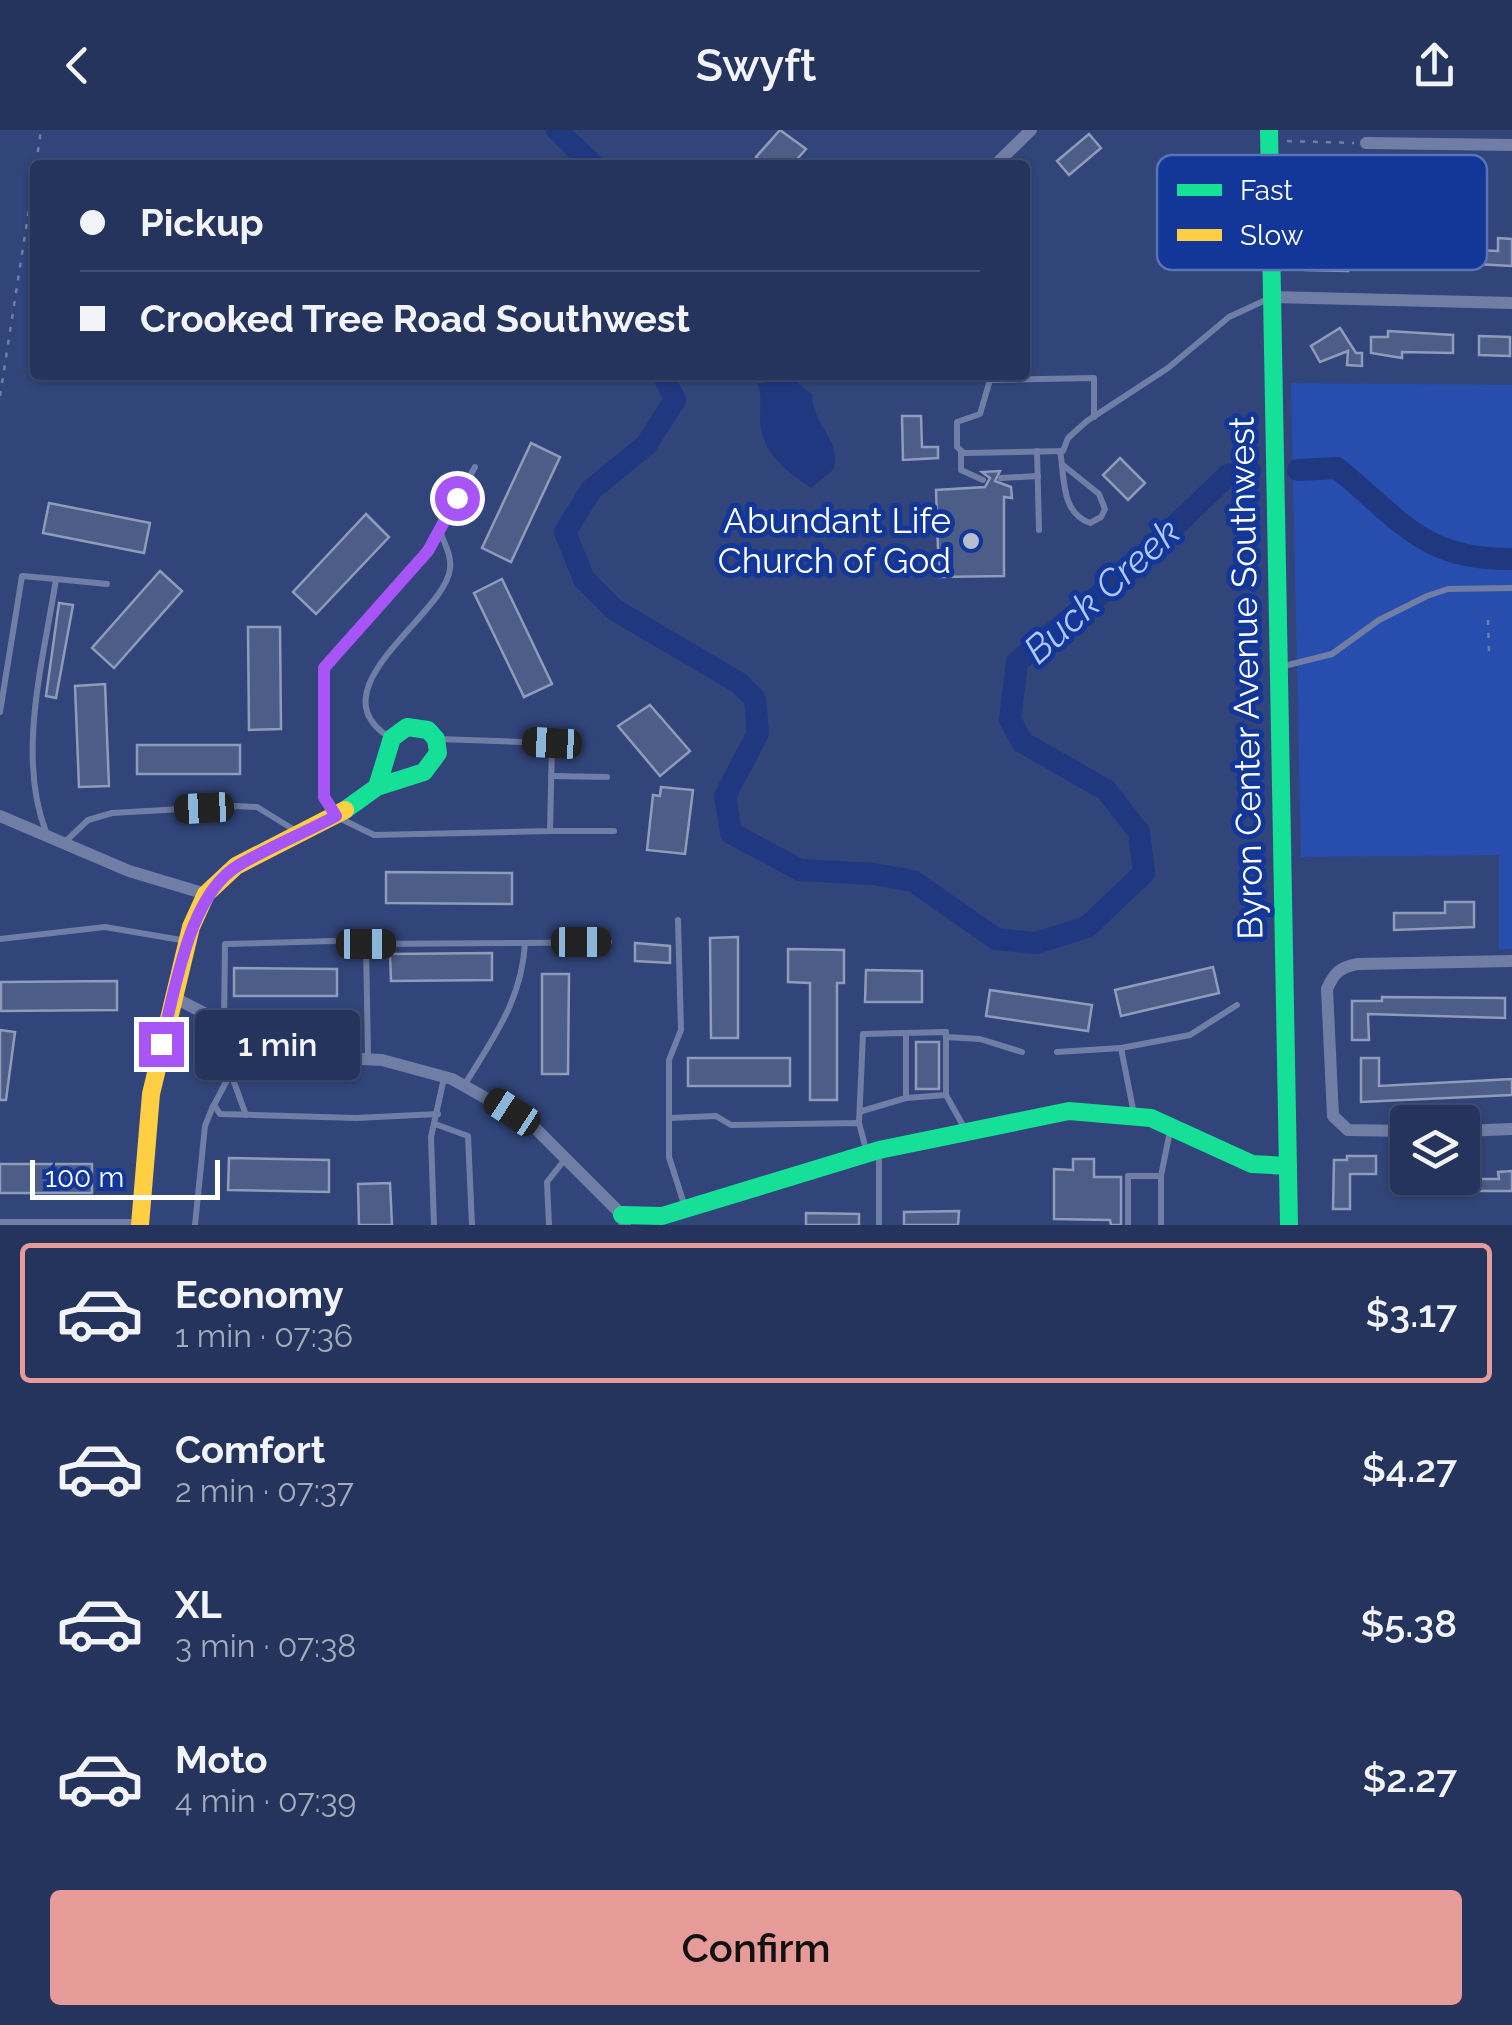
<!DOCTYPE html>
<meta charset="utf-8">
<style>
:root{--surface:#25345c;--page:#313f65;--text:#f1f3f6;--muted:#a3aabb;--line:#424f72;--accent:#e69b98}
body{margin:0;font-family:Raleway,sans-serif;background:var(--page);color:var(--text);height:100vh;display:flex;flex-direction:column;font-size:38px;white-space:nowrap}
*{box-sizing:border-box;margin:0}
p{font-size:32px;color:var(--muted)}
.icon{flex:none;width:55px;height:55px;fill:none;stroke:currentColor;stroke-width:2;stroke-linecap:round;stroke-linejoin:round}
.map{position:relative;height:1095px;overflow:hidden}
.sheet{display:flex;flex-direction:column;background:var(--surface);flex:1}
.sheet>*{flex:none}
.banner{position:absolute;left:30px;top:30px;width:1000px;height:220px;border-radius:10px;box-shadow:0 2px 8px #0004,0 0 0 2px var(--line);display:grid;align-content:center;height:220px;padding:0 50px;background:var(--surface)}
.buttons{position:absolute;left:1390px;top:975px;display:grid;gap:20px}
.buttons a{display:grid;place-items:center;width:90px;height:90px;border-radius:10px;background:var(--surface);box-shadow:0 2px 8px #0004,0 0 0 2px var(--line);font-size:50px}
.scale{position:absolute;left:30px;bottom:25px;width:190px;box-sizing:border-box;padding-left:10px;border:5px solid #fff;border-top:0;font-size:28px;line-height:35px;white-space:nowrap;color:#fff;-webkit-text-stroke:8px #133798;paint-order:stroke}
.end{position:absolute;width:45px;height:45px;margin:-22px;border:12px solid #a855f7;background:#fff;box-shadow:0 0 0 5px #fff}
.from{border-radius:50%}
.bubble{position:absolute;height:70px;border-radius:10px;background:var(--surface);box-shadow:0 2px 8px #0004,0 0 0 2px var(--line);font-size:32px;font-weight:600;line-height:70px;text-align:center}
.car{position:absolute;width:30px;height:60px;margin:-30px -15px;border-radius:12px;box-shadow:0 0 8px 2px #0007;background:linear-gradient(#222 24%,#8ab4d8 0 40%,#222 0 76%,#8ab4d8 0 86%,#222 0)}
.banner b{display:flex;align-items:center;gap:35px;height:95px;font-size:38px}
.banner b+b{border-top:2px solid var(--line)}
.banner i{width:25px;height:25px;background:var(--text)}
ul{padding:18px 0 0;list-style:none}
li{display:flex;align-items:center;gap:30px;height:140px;margin:0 20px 15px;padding:0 30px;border:5px solid transparent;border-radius:10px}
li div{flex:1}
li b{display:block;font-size:38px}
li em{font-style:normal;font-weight:600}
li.selected{border-color:var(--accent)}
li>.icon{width:90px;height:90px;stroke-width:1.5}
.button{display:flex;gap:20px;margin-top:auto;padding:20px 50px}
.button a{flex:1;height:115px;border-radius:10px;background:var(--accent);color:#111;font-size:40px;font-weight:600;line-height:115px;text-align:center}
header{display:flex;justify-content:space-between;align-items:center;height:130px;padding:0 50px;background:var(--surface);font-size:45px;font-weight:600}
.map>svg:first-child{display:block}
</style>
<header><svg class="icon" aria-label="back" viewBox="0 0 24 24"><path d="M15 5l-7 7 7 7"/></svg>Swyft<svg class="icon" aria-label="share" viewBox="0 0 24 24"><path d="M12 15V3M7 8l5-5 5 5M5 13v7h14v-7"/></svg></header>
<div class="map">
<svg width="1512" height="1095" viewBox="0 0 1512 1095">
<rect width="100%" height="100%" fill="#31457a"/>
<!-- green -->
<polygon fill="#274eae" points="1291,253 1512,255 1512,819 1499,819 1499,725 1301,727"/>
<!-- water -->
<path fill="#1f3880" d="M 767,245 L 786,245 L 812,264 C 813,297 841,308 834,339 L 811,358 C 787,341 766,327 761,299 C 758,283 764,268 757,253 L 764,253 Z"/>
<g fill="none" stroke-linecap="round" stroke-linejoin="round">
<!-- river -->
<g stroke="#1f3880" stroke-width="22">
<polyline points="557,0 593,35"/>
<polyline points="663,245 675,270 646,315 591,360 565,402 584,449 615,480 739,553 755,569 758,603 725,666 731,703 800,740 874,744 913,751 996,809 1036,813 1087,797 1144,743 1139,702 1106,660 1022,612 1010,589 1017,532 1125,444 1228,345 1250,341"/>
<path d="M 1298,340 L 1337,338 C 1401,390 1422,430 1512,429"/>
</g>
</g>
<!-- building -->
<g fill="#4c5d87" stroke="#909bb9" stroke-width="2.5">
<polygon points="780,0 806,19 792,35 765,35 756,27"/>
<polygon points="1089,4 1101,18 1069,45 1057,31"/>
<polygon points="1313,105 1370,105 1369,120 1348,119 1348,141 1306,140 1306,124 1313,125"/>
<polygon points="1498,108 1512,109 1512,136 1422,131 1423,116 1476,116 1476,120 1498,121"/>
<polygon points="1340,198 1356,223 1362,223 1362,236 1347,235 1348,221 1320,232 1311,216"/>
<polygon points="1388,201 1453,205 1453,223 1402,222 1402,228 1371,223 1371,207 1388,207"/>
<polygon points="1479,206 1510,207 1510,226 1479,225"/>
<polygon points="902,286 921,286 922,317 938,317 938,328 903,330"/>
<polygon points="531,313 560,327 511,432 482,418"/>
<polygon points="1120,328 1145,353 1128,370 1103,345"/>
<polygon points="1000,341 995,351 1011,357 1012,368 1004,367 1004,446 939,447 936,360 985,357 990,348 982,342"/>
<polygon points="49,373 150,393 144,423 43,403"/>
<polygon points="366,384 389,407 316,484 293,462"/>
<polygon points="160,441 182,461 114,538 92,518"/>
<polygon points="502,449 552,554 524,567 474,463"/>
<polygon points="59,473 73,475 56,568 46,566"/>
<polygon points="248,497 280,497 281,599 249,600"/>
<polygon points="105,554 109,656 79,657 75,556"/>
<polygon points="650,575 690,621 660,646 618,596"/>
<rect x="137" y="615" width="103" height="29"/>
<polygon points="661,657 693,660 685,724 647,720 653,665 660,666"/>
<polygon points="386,742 512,743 512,774 386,773"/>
<polygon points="1445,772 1474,772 1474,797 1394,800 1394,783 1445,783"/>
<polygon points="738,807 738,908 711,908 710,808"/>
<polygon points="635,813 670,816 670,833 635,831"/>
<polygon points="788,819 844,820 844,853 837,853 837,970 810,970 810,853 788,852"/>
<polygon points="492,823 492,850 391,851 390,824"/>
<polygon points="1213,837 1219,863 1121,886 1115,860"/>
<polygon points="234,838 337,839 337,866 234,866"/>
<polygon points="866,840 922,841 922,872 865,872"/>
<polygon points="542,844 569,844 568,944 542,944"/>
<polygon points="117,851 117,880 1,881 1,852"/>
<polygon points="990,860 1092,875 1088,901 986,886"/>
<polygon points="1382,867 1505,868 1505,888 1368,884 1369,910 1352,910 1352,871 1382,871"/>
<polygon points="0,900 15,902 6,970 0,970"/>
<rect x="916" y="912" width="23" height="47"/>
<rect x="688" y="928" width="102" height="28"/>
<polygon points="1361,928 1379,928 1379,956 1512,949 1512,965 1361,972"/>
<polygon points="1347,1026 1376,1026 1376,1044 1350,1044 1350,1079 1333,1079 1334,1030 1347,1030"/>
<polygon points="229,1028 329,1030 329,1062 228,1060"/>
<polygon points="1462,1028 1478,1028 1478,1049 1499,1049 1498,1042 1512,1041 1512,1061 1476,1061 1476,1053 1462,1053"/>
<polygon points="1073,1029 1094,1029 1094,1047 1121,1047 1121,1095 1111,1095 1110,1090 1054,1089 1054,1039 1073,1040"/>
<rect x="0" y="1034" width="92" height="29"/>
<polygon points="390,1053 392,1095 359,1095 358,1054"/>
<polygon points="959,1081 958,1095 904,1095 904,1082"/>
<polygon points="806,1083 859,1084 859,1095 806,1095"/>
</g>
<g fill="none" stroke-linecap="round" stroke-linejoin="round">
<!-- path -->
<g stroke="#707ea5" stroke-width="2.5" stroke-dasharray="5 8" stroke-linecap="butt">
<polyline points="1287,11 1354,13"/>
<polyline points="36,35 41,0"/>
<polyline points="0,266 35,40"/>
<polyline points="1488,490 1489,522"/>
</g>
<!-- lane -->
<g stroke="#707ea5" stroke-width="6">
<polyline points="1094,287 1094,248 990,250 980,284 957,292 957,317 964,323 1063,321 1068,308 1087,291 1168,238 1229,187 1270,168"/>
<polyline points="1037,321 1039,400"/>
<path d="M 1060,321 C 1065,347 1060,382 1090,393 L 1101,387 L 1105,379 L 1099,364 L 1063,335"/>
<polyline points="961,323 961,340 983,350"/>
<polyline points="1001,348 1038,346"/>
<polyline points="56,449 107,454"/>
<polyline points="1280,537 1332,524 1379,490 1427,466 1448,459 1512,458"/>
<path d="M 0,582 L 22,446 L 56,449 C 44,528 16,625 46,702"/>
<path d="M 389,607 C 313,559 445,485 450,439 C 452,426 444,413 440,401"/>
<polyline points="438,609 552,613 550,701 374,705 335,686 324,667 325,538 428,421 475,337"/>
<polyline points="551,646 607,647"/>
<polyline points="550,701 614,701"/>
<polyline points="65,712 88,690 112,683 234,676 257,677 296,701"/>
<polyline points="678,790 681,900 669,930 669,1027 685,1077"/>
<polyline points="0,809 105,797 187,811"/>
<polyline points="224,893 225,814 334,811"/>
<polyline points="906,903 906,968 946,965"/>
<polyline points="946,907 980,909 1022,922"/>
<polyline points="249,908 214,975 220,984 356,988 438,984"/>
<polyline points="1057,922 1121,918"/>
<polyline points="368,928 366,814 525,813"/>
<polyline points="231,944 246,985"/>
<path d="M 465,954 C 494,907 522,869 525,813 L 609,812"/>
<polyline points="862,981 906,968"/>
<polyline points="1134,984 1121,918 1190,905 1237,875"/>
<polyline points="669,988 716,986 731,995 859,993 867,1023"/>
<polyline points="859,993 863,904 946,902 946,965 965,999"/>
<polyline points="435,994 468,1006 472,1095"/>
<polyline points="879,1021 879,1095"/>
<polyline points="0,1092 139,1092"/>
<polyline points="195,1095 205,996 213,976"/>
<polyline points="434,1095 431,1007 444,948"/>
<polyline points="549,1095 547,1052 566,1028"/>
<polyline points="1128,1095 1128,1046 1161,1046"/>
<polyline points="1161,1095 1161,1046 1170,1001"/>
</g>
<!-- street -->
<g stroke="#707ea5" stroke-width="12">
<polyline points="1366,13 1512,15"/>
<polyline points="995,35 1031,0"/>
<polyline points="1272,167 1512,173"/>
<polyline points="0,686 129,741 206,764"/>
<polyline points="175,868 274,919 302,926 382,930 452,949 530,993 622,1085 625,1095"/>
<path d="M 1408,1001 L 1348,1000 L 1333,986 L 1327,859 C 1334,843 1340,837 1358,834 L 1512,831"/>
<polyline points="1462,1001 1512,999"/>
</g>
<!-- fast -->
<g stroke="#16e098" stroke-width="18">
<polyline points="1269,0 1289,1095"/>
<polyline points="345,680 377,657 424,642 438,623 436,609 428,600 407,597 392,608 377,657"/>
<polyline points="622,1085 662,1086 879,1020 1069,981 1151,988 1252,1034 1288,1036"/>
</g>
<!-- slow -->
<polyline stroke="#ffcf43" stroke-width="18" points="140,1095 151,964 191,797 206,764 236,736 345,680"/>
</g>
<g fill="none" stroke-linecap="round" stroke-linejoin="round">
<!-- route -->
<path stroke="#a855f7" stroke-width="12" d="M 161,914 C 176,859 188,765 239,735 C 270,717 304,703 336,686 L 324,667 L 324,538 L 428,421 L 457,368"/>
</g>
<!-- markers -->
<circle fill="#b7bed0" stroke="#133798" stroke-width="4" cx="971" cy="411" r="10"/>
<g text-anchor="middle" stroke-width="10" stroke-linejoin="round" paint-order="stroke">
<!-- poi labels -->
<g font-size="35" fill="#fff" stroke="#133798" text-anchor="end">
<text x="951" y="403">Abundant Life<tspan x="951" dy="40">Church of God</tspan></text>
</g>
<!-- street labels -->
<g font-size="35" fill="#fff" stroke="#133798">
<text transform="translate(1246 548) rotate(-91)" y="12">Byron Center Avenue Southwest</text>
</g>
<!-- water labels -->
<g font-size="38" font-style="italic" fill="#b2c7fa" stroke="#133798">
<text transform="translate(1102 461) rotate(-42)" y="13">Buck Creek</text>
</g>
</g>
<!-- legend -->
<rect x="1157" y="25" width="330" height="115" rx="15" fill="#133798" stroke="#5a73b7" stroke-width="2.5"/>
<rect x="1177" y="54" width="45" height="12" fill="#16e098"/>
<rect x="1177" y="99" width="45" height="12" fill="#ffcf43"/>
<g font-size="28" fill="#fff">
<text x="1240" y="70">Fast</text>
<text x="1240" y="115">Slow</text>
</g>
</svg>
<div class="buttons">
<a><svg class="icon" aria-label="layers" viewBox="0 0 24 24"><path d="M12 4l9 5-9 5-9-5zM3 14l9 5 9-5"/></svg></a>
</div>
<div class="scale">100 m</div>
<i class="end from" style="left:457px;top:368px"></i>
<i class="end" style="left:161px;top:914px"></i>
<div class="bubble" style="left:195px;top:880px;width:165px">1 min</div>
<i class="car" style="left:552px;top:613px;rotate:273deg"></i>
<i class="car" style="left:204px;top:678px;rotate:267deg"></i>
<i class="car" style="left:581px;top:812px;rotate:90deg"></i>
<i class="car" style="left:366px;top:814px;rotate:90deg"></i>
<i class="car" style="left:512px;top:982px;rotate:303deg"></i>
<div class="banner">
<b><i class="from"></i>Pickup</b>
<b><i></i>Crooked Tree Road Southwest</b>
</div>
</div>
<section class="sheet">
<ul>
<li class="selected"><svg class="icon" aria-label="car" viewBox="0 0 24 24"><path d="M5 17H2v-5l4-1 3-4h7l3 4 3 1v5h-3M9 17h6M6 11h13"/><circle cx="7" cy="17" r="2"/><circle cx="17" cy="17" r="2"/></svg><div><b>Economy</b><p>1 min · 07:36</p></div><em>$3.17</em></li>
<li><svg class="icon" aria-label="car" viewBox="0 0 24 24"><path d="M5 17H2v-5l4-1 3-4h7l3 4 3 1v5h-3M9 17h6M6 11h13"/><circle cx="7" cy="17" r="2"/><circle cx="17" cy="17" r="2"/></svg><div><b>Comfort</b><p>2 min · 07:37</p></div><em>$4.27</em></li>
<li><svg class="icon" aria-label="car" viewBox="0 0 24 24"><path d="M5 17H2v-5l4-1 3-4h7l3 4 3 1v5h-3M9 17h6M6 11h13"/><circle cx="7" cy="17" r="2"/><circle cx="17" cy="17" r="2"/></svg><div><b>XL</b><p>3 min · 07:38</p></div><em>$5.38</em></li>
<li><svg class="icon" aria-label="car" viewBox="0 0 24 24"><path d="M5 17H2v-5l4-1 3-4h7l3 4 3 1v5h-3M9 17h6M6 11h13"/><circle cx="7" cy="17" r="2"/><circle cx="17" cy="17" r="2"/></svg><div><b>Moto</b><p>4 min · 07:39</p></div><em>$2.27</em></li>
</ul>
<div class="button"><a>Confirm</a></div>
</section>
